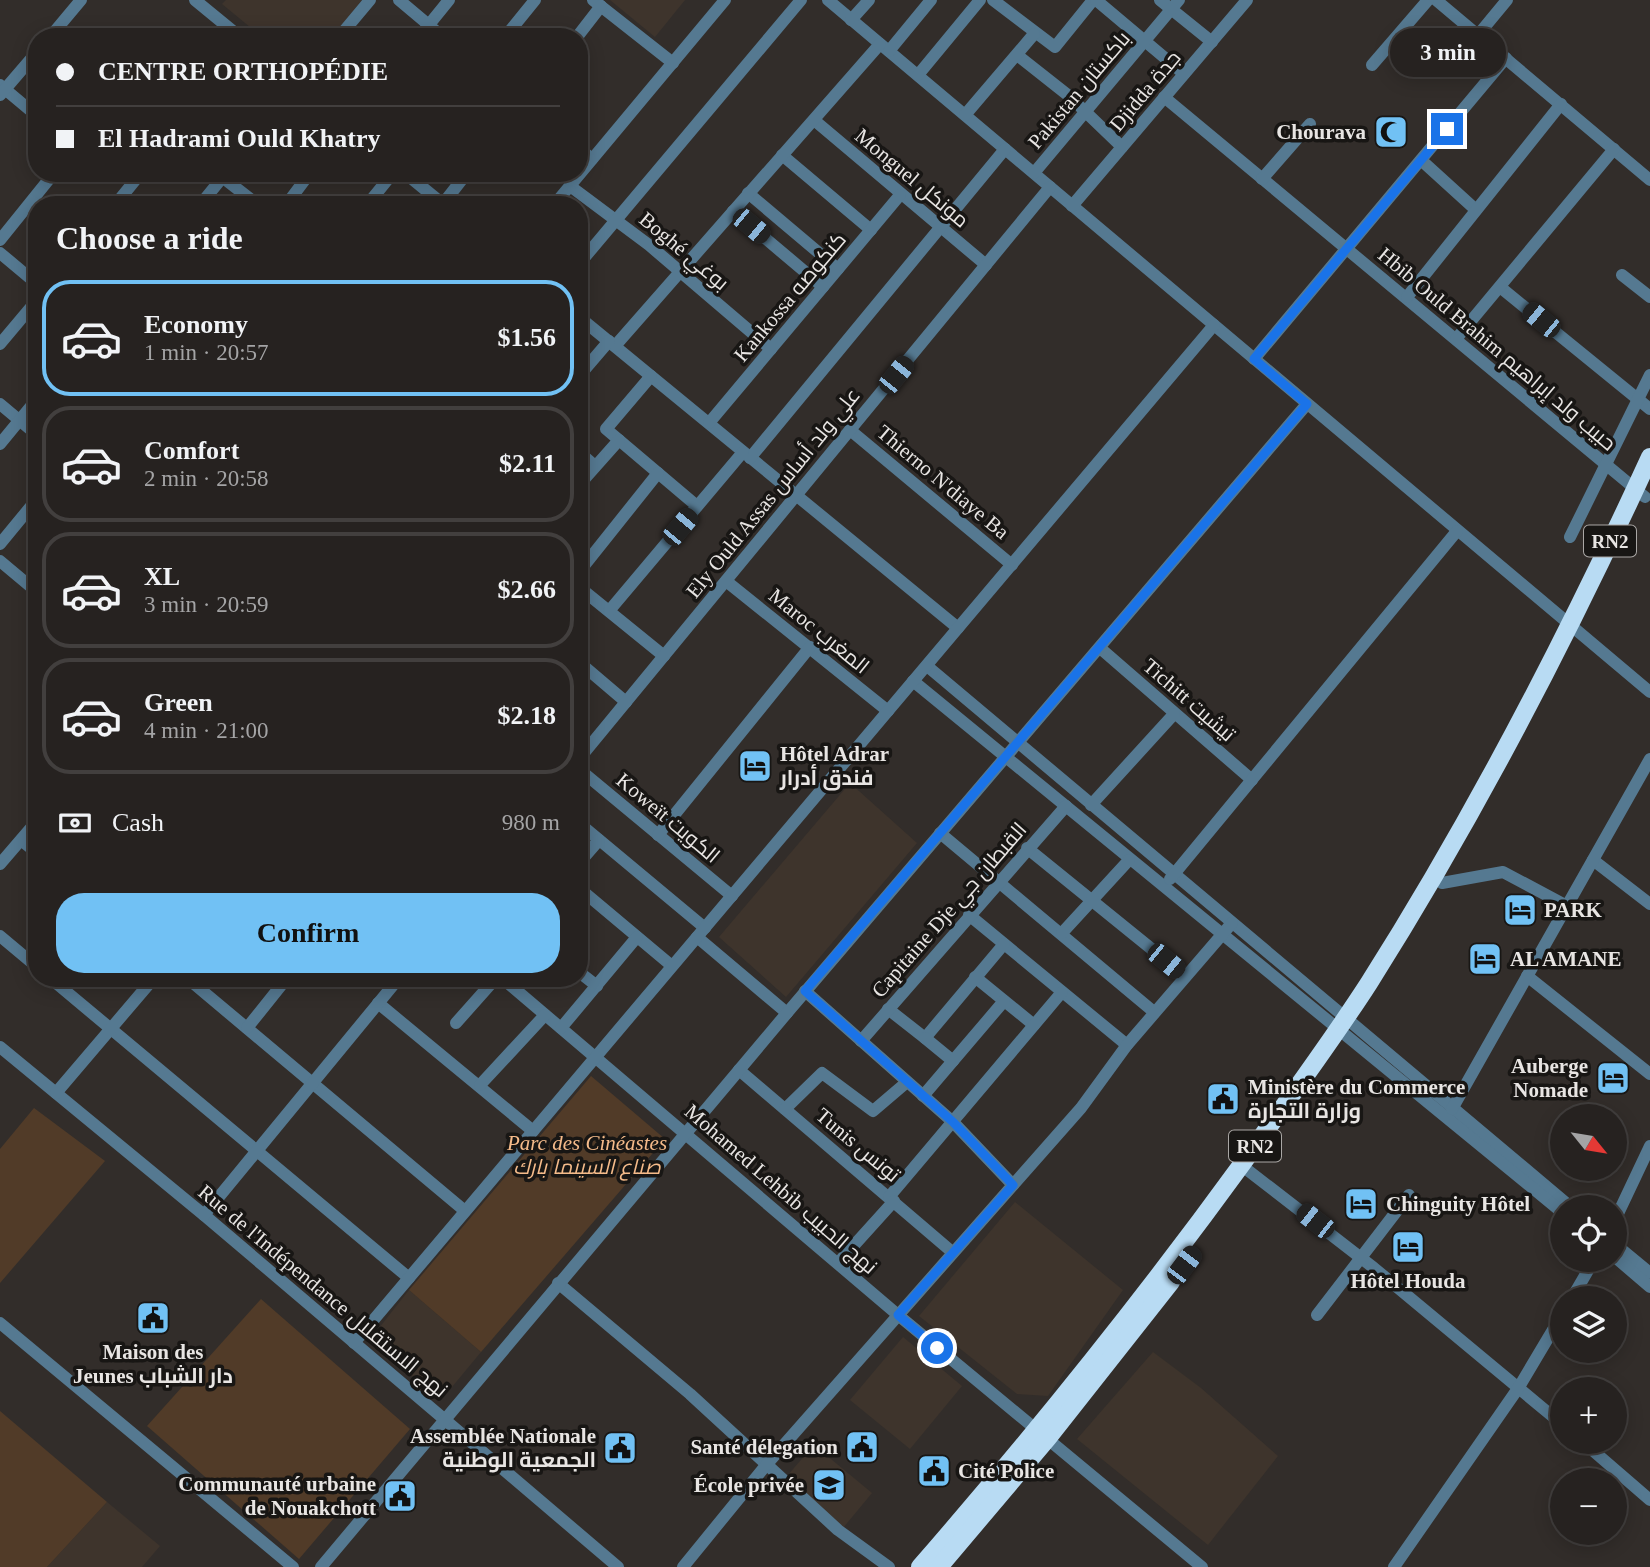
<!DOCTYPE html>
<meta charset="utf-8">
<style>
:root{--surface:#262220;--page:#2e2a29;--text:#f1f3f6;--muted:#a4a4a5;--line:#423f3e;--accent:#71c1f4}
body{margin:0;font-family:"Times New Roman",Cairo,serif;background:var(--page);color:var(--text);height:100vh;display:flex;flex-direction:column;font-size:26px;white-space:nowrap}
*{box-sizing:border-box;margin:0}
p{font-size:23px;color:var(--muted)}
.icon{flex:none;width:38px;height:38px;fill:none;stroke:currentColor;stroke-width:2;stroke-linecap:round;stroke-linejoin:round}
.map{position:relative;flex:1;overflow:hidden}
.details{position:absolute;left:28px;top:196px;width:560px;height:791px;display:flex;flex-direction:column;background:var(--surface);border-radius:28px;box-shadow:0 4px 18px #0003,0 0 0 2px var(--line)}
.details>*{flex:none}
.guide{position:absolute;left:28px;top:28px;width:560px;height:154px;border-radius:28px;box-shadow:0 4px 18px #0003,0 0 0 2px var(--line);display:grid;align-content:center;height:154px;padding:0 28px;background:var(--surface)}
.needle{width:46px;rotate:120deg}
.fabs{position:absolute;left:1550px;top:1104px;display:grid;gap:14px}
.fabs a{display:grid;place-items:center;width:77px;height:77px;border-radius:50%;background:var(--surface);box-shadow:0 4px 18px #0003,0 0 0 2px var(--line);font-size:35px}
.end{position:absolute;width:32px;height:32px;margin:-16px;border:9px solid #1a73e8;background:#fff;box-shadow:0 0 0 4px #fff}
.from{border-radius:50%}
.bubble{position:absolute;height:49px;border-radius:24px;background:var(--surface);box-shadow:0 4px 18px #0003,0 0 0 2px var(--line);font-size:23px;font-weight:600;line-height:49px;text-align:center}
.car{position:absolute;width:21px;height:42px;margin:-21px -10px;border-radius:9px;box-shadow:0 0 5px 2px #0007;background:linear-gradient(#222 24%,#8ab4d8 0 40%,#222 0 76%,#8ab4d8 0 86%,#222 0)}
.guide b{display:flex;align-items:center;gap:24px;height:66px;font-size:26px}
.guide b+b{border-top:2px solid var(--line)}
.guide i{width:18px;height:18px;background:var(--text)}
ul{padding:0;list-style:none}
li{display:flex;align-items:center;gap:21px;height:116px;margin:0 14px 10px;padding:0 14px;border:4px solid var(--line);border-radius:28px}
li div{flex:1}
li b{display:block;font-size:26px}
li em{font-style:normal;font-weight:600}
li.current{border-color:var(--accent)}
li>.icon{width:63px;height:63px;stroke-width:1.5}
h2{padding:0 28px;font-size:32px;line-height:84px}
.pay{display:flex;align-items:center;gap:18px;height:77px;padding:0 28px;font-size:26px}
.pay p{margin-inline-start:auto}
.button{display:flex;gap:14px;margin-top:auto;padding:14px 28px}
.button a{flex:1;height:80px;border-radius:28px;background:var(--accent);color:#111;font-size:28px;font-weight:600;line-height:80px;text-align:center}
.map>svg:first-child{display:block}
</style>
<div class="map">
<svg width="1650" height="1567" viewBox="0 0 1650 1567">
<rect width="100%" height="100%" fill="#322d2a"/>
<!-- built -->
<g fill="#3e342c">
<polygon points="226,0 362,0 332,37 262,37 222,4"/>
<polygon points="610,0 685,0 655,37"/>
<polygon points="850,783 917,843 786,997 719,937"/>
<polygon points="1015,1202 1123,1290 1048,1396 1017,1394 919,1316"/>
<polygon points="409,1290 481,1352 442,1399 368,1342"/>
<polygon points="903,1337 962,1386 910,1449 850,1400"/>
<polygon points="1153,1352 1201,1388 1278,1456 1208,1545 1077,1439"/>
<polygon points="814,1445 872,1493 843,1528 787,1476"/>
<polygon points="107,1502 160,1546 142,1567 47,1567"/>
</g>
<!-- green -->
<g fill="#513b28">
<polygon points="591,1076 665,1139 481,1352 409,1290"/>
<polygon points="34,1108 105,1161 0,1283 0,1149"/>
<polygon points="261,1299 410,1429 299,1559 147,1426"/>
<polygon points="0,1411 107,1502 47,1567 0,1567"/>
</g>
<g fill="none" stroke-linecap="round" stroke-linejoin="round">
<!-- minor -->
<g stroke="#557991" stroke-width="12">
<polyline points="195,0 240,37"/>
<polyline points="399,0 443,37"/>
<polyline points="593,0 673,63"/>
<polyline points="828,0 1650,692"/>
<polyline points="993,0 1055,47 1093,0"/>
<polyline points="1096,0 1184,74"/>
<polyline points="1160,0 1212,42"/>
<polyline points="1436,0 1650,180"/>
<polyline points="851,20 869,0"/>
<polyline points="1478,35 1507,0"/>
<polyline points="50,37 81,0"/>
<polyline points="339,37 370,0"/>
<polyline points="419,37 449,0"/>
<polyline points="505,37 535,0"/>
<polyline points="577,37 601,6"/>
<polyline points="889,51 931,0"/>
<polyline points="1017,55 1069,96 1122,147"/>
<polyline points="1372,65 1428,0"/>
<polyline points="918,75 980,0"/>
<polyline points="0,85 37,116"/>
<polyline points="0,95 37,52"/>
<polyline points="1164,97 1645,497"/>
<polyline points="965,115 1034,34"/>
<polyline points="814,120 986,265"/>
<polyline points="579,148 592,159"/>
<polyline points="782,155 871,230"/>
<polyline points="1421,160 1476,210"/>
<polyline points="217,173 258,205"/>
<polyline points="405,173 444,205"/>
<polyline points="1034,173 1179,0"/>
<polyline points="1262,179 1310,124"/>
<polyline points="570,186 649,245 771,349"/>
<polyline points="748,193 838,269"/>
<polyline points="115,205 141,173"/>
<polyline points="200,205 226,173"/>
<polyline points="286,205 310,173"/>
<polyline points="367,205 393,173"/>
<polyline points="442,205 467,173"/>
<polyline points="554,205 725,0"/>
<polyline points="1072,206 1247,0"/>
<polyline points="733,211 823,287"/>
<polyline points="0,240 54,173"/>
<polyline points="0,253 37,284"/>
<polyline points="579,264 801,0"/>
<polyline points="1622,275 1650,297"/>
<polyline points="1500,287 1650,409"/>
<polyline points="1407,297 1561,104"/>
<polyline points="579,317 958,628"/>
<polyline points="1456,339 1614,149"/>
<polyline points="0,344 37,300"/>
<polyline points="615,346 880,44"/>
<polyline points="1254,359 1506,58"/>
<polyline points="579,376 609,341"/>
<polyline points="651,376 606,429 697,506"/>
<polyline points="0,404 37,435"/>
<polyline points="709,423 900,195"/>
<polyline points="850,430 1012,565"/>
<polyline points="0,444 37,399"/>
<polyline points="579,452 595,466"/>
<polyline points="750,458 1005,149"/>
<polyline points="579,485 619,440"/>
<polyline points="1570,537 1650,375"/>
<polyline points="0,544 37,499"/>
<polyline points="0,561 37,592"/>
<polyline points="579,572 658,473"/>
<polyline points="726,581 888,711"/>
<polyline points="579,587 664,656"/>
<polyline points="609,611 743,452"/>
<polyline points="1100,648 1252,780"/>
<polyline points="579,662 626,702"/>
<polyline points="927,666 1572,1208"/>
<polyline points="913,681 1563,1213"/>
<polyline points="579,759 1050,187"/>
<polyline points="579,769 732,896"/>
<polyline points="1091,805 1174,714"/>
<polyline points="579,823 705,928"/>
<polyline points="940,833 1154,1012"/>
<polyline points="658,835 810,647"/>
<polyline points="21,840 37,853"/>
<polyline points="1027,848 1185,976"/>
<polyline points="1593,860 1650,904"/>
<polyline points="579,863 599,840"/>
<polyline points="0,864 37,821"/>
<polyline points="1170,879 1457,531"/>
<polyline points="1442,883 1503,872 1567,906"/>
<polyline points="579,888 672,966"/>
<polyline points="969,915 1127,1045"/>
<polyline points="1062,933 1129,860"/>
<polyline points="0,936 37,967"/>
<polyline points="697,937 787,1013"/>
<polyline points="579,972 597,986"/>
<polyline points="1527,976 1650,1074"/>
<polyline points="975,977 1034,1025"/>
<polyline points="50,978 409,1278"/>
<polyline points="187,978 465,1211"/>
<polyline points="502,978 898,1315 1202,1567"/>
<polyline points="805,991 953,1122 1013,1185"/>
<polyline points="378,1003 533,1131"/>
<polyline points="888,1009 925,1038 1004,944"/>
<polyline points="456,1023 496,978"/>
<polyline points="247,1028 287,978"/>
<polyline points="561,1028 637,937"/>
<polyline points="925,1038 953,1061"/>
<polyline points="861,1041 1066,806"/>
<polyline points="0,1047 204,1215 618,1567"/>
<polyline points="739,1070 951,1251"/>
<polyline points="480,1085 545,1015"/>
<polyline points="56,1093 154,978"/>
<polyline points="923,1096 1004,1001"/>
<polyline points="785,1109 822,1073 873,1111 907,1082"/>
<polyline points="1452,1109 1650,759"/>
<polyline points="1241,1165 1374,1268 1563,1425"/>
<polyline points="889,1197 1062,992"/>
<polyline points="204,1215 399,978"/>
<polyline points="1615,1220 1650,1146"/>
<polyline points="1615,1244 1650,1273"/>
<polyline points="1615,1257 1650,1287"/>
<polyline points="838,1263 894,1201"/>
<polyline points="558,1283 690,1394 838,1530 889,1567"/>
<polyline points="1572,1298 1594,1260"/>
<polyline points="1317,1315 1409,1195"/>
<polyline points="0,1323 293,1567"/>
<polyline points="354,1343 1214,325"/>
<polyline points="1583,1442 1650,1500"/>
<polyline points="321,1567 787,1013 1307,404"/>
<polyline points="683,1567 767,1464 1081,1108 1127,1045 1232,923"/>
<polyline points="1394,1567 1519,1387 1563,1313"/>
</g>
<!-- highway -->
<g stroke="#b8dbf3" stroke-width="18">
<path d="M 920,1567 C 1033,1437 1141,1303 1242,1164 C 1285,1104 1329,1045 1369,983 C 1476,814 1567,638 1650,457"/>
<polyline points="939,1567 1048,1438 1171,1282"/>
</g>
</g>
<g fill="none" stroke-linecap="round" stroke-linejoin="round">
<!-- route -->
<polyline stroke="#1a73e8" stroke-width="9" points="937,1348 898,1315 1013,1185 953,1122 805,991 1307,404 1254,359 1447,129"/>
</g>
<!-- icons -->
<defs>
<symbol id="mosque-square" viewBox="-11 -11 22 22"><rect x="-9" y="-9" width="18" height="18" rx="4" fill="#71c1f4" stroke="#181614"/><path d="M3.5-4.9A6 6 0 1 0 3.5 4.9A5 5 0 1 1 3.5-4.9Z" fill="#111"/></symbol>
<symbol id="hotel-square" viewBox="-11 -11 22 22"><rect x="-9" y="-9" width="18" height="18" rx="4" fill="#71c1f4" stroke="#181614"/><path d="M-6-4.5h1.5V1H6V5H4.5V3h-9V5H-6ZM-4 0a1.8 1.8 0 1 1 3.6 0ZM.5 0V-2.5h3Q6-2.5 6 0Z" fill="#111"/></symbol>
<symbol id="civic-square" viewBox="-11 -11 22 22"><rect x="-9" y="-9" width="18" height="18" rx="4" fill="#71c1f4" stroke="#181614"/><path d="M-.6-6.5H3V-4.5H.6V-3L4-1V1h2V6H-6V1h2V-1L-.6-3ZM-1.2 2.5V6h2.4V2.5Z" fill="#111"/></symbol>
<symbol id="school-square" viewBox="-11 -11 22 22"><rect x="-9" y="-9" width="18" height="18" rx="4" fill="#71c1f4" stroke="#181614"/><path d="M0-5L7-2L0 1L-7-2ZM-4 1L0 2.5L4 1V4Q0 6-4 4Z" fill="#111"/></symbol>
</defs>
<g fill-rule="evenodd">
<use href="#mosque-square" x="1372" y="113" width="38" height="38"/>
<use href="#hotel-square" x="736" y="747" width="38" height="38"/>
<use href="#hotel-square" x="1501" y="891" width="38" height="38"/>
<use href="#hotel-square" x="1466" y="940" width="38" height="38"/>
<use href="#hotel-square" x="1594" y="1059" width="38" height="38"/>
<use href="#civic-square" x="1204" y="1080" width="38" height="38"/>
<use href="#hotel-square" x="1342" y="1185" width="38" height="38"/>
<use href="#hotel-square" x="1389" y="1228" width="38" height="38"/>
<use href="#civic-square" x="134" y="1299" width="38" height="38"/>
<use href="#civic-square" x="843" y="1428" width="38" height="38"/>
<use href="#civic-square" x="601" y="1429" width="38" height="38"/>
<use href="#civic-square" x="915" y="1452" width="38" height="38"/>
<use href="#school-square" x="810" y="1466" width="38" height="38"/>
<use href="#civic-square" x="381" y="1477" width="38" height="38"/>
</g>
<g text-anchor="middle" stroke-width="7" stroke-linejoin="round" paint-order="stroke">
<!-- shield labels -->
<g fill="#181614" stroke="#aaa7a5" stroke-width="2">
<rect x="1584" y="525.5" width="52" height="31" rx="5"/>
<rect x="1229" y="1130.5" width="52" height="31" rx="5"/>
</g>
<g font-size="19" font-weight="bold" fill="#e8e5e3">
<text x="1610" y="548">RN2</text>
<text x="1255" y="1153">RN2</text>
</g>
<!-- street labels -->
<g font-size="21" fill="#e8e5e3" stroke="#181614">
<text transform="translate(1079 90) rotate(-50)" y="7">Pakistan باكستان</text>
<text transform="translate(1145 91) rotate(-50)" y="7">Djidda جدة</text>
<text transform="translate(912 178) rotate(40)" y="7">Monguel مونكل</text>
<text transform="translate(684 251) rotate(40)" y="7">Boghé بوغي</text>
<text transform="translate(790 297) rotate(-50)" y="7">Kankossa كنكوصه</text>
<text transform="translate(1497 349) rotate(40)" y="7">Hbib Ould Brahim حبيب ولد إبراهيم</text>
<text transform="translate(943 482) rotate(40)" y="7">Thierno N'diaye Ba</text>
<text transform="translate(773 493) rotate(-51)" y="7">Ely Ould Assas علي ولد أساس</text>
<text transform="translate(819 631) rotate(39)" y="7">Maroc المغرب</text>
<text transform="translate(1189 700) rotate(41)" y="7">Tichitt تيشيت</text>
<text transform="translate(668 818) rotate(40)" y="7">Koweït الكويت</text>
<text transform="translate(949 910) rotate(-49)" y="7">Capitaine Dje القبطان جي</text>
<text transform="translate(858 1145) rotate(40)" y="7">Tunis تونس</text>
<text transform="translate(781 1189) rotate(41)" y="7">Mohamed Lehbib نهج الحبيب</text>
<text transform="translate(323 1291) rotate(40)" y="7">Rue de l'Indépendance نهج الاستقلال</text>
</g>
<!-- poi labels -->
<g font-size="21" font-weight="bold" fill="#e8e5e3" stroke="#181614" text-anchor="end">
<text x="1366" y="139">Chourava</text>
<text x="780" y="761" text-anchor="start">Hôtel Adrar<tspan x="780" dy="24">فندق أدرار</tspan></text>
<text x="1544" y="917" text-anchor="start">PARK</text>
<text x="1510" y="966" text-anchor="start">AL AMANE</text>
<text x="1588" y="1073">Auberge<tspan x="1588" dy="24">Nomade</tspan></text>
<text x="1248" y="1094" text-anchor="start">Ministère du Commerce<tspan x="1248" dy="24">وزارة التجارة</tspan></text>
<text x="1386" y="1211" text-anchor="start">Chinguity Hôtel</text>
<text x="1408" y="1288" text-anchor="middle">Hôtel Houda</text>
<text x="153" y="1359" text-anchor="middle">Maison des<tspan x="153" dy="24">Jeunes دار الشباب</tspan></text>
<text x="596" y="1443">Assemblée Nationale<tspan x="596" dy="24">الجمعية الوطنية</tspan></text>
<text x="838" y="1454">Santé délegation</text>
<text x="958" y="1478" text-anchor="start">Cité Police</text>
<text x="376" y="1491">Communauté urbaine<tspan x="376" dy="24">de Nouakchott</tspan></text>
<text x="804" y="1492">École privée</text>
</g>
<!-- park labels -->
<g font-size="21" font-style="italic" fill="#f5bb8a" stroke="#181614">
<text x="587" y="1150">Parc des Cinéastes<tspan x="587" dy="24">صناع السينما بارك</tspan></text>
</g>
</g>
</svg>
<div class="fabs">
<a><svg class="needle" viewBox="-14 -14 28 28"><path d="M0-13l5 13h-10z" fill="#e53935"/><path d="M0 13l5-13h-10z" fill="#a4a4a5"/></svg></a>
<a><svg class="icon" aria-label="locate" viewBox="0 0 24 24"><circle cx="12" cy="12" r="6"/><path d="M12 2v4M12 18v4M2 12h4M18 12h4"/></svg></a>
<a><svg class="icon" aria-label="layers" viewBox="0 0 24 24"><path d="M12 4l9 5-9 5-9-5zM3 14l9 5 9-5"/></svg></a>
<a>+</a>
<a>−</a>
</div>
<i class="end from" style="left:937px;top:1348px"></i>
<i class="end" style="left:1447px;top:129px"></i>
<div class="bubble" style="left:1390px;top:28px;width:116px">3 min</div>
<i class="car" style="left:751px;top:226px;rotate:130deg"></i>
<i class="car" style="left:1541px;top:320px;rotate:309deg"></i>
<i class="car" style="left:896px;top:375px;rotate:39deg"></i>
<i class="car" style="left:680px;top:527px;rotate:40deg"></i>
<i class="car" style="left:1166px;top:961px;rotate:129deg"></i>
<i class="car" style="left:1315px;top:1221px;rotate:308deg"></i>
<i class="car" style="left:1184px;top:1265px;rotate:37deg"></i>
<div class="guide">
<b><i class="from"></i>CENTRE ORTHOPÉDIE</b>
<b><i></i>El Hadrami Ould Khatry</b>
</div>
<section class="details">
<h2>Choose a ride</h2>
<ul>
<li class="current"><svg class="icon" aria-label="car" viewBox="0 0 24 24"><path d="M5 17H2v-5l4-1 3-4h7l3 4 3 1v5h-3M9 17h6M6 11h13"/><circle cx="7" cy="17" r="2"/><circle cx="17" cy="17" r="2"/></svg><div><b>Economy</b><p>1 min · 20:57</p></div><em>$1.56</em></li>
<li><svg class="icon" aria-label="car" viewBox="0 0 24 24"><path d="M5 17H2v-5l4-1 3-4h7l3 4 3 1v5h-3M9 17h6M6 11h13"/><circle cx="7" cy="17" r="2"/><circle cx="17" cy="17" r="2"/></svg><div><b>Comfort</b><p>2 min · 20:58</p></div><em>$2.11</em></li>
<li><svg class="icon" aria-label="car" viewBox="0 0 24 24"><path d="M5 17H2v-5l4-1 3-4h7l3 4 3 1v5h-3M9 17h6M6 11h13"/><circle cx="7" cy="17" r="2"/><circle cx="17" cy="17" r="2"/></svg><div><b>XL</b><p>3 min · 20:59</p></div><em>$2.66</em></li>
<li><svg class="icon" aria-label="car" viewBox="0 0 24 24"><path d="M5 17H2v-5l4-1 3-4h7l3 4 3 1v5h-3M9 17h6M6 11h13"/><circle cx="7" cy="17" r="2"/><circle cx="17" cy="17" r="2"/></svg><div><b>Green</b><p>4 min · 21:00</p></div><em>$2.18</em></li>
</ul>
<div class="pay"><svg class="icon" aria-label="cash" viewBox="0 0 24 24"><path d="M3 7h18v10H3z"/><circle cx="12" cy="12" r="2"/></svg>Cash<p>980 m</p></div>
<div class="button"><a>Confirm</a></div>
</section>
</div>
